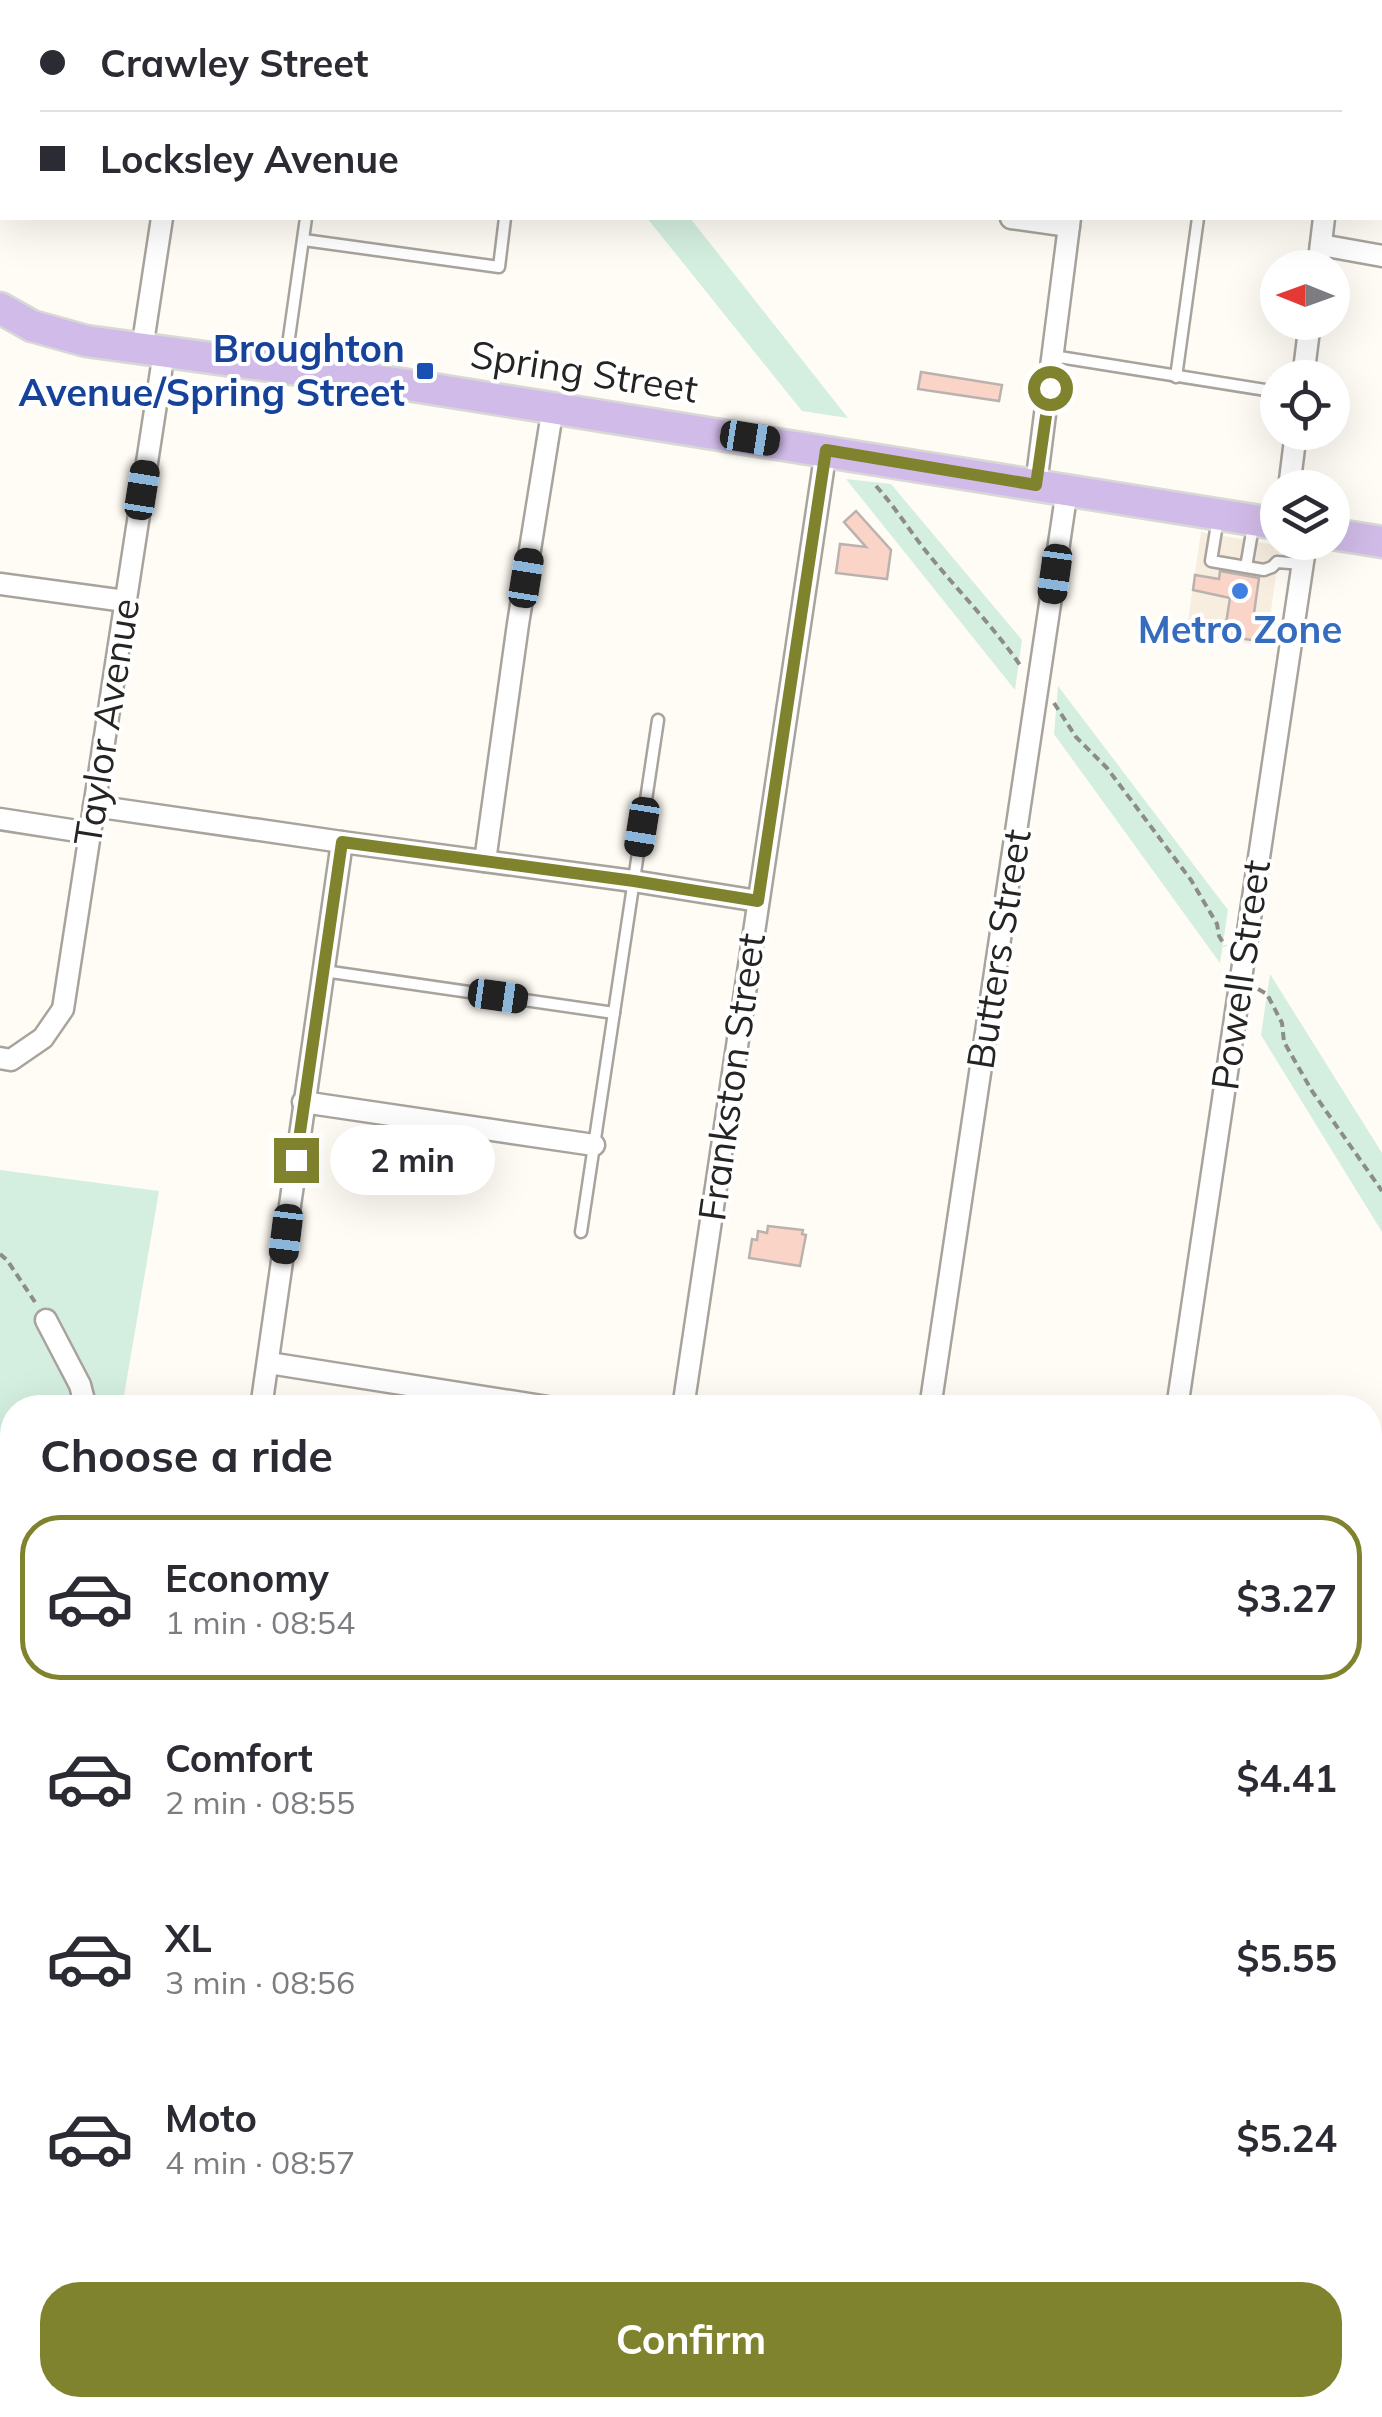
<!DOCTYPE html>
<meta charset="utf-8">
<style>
:root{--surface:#fff;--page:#f2f2f3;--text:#2b2b33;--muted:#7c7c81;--line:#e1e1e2;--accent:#80832d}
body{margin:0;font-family:Mulish,sans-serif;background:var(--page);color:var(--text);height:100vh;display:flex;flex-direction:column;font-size:38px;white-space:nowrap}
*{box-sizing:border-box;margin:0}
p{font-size:32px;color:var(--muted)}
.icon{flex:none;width:55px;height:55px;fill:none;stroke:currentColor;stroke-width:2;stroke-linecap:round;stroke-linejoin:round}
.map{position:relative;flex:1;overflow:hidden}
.side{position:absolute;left:0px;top:1395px;width:1382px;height:1022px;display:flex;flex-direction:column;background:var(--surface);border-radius:40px 40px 0 0;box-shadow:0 10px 40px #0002}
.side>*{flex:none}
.hud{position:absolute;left:0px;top:0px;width:1382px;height:220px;box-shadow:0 10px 40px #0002;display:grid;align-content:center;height:220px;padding:0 40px;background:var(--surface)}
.needle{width:65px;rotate:271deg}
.controls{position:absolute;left:1260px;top:250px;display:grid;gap:20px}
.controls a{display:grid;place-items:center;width:90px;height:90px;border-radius:50%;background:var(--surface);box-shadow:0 10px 40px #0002;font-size:50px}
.end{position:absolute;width:45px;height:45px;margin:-22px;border:12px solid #80832d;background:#fff;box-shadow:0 0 0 5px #fff}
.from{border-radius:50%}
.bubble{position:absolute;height:70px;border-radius:35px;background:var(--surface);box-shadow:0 10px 40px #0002;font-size:32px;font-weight:700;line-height:70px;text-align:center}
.car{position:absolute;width:30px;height:60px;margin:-30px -15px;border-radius:12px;box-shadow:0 0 8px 2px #0007;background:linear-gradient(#222 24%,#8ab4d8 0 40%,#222 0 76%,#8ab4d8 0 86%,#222 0)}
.hud b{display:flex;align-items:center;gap:35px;height:95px;font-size:38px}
.hud b+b{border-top:2px solid var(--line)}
.hud i{width:25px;height:25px;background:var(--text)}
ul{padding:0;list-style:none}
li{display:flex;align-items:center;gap:30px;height:165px;margin:0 20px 15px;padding:0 20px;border:5px solid transparent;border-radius:40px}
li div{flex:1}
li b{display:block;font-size:38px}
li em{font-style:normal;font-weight:700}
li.on{border-color:var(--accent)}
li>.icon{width:90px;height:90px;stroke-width:1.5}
h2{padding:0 40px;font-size:45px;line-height:120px}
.button{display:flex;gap:20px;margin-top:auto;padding:20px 40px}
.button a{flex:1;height:115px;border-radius:40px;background:var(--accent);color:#fff;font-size:40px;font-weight:700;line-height:115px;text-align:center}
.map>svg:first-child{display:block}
</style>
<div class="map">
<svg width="1382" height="2417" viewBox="0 0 1382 2417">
<rect width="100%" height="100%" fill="#fffbf5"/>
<!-- built -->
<polygon fill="#f7eee0" points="1201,532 1280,546 1266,646 1186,634"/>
<!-- green -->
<g fill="#d4efdf">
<polygon points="647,218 690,218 848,418 802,411"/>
<polygon points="846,479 891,484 1022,640 1015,690"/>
<polygon points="1058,686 1228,910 1220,963 1054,734"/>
<polygon points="1270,974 1382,1153 1382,1232 1261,1035"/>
<polygon points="0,1170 159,1191 122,1407 12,1408 12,1699 0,1697"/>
</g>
<!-- building -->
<g fill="#fad4c6" stroke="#bbb2af" stroke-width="2.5">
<polygon points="921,372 1002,385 999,401 918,389"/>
<polygon points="856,511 891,550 887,579 836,573 840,544 866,547 844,522"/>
<polygon points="1220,571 1259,578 1254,613 1270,615 1266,642 1224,636 1230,598 1193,590 1195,575 1219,579"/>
<polygon points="768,1226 803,1230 802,1234 806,1235 800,1266 749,1258 752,1239 757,1240 758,1231 767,1233"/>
</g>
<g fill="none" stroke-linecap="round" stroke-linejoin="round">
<defs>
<g id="lane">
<polyline points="0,92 2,95"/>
<polyline points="304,240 499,267 505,218"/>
<polyline points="1053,356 1278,392"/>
<polyline points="285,366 306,218"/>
<polyline points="1176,377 1198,218"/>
<polyline points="1218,518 1211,561 1264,570 1272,567 1277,562 1302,564"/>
<polyline points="1246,567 1254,521"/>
<polyline points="324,971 614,1013"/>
<polyline points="581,1232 658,720"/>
</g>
<g id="street">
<polyline points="192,2 193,0"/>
<polyline points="1011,218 1069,226"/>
<polyline points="1321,245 1382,256"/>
<polyline points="1318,268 1324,218"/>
<polyline points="142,349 162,218"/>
<polyline points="1303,378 1310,322"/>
<polyline points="1036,485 1070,218"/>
<polyline points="1289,488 1296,432"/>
<polyline points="0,584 125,601"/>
<polyline points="94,806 342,842 633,881 758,901"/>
<polyline points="0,819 90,833"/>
<polyline points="485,861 518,624 553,407"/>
<polyline points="0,1058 11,1060 43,1038 63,1009 164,352"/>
<polyline points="303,1102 594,1145"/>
<polyline points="46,1320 80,1385 86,1408"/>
<polyline points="269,1363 554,1408"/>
<polyline points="261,1408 342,842"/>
<polyline points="683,1408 826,450"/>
<polyline points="930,1408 1067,490"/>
<polyline points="1177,1408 1306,542"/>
<polyline points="0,1634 12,1627"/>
<polyline points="1370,1696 1382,1691"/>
<polyline points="0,1724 12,1726"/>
<polyline points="0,2026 12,2028"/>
<polyline points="1370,2183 1382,2185"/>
<polyline points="0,2313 12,2315"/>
<polyline points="91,2417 93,2405"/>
<polyline points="361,2417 363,2405"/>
<polyline points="615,2417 617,2405"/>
<polyline points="901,2417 903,2405"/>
<polyline points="1250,2417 1252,2405"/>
</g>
<g id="primary">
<polyline points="0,308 32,326 86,341 395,383 1278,524"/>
<polyline points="1332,534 1382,542"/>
</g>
</defs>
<!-- lane casing -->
<use href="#lane" stroke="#a8a39c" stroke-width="15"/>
<!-- street casing -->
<use href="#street" stroke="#a8a39c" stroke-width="25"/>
<!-- primary casing -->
<use href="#primary" stroke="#d8d8d7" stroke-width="35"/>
<!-- path -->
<g stroke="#8e8c88" stroke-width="4" stroke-dasharray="8 5" stroke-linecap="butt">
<polyline points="1364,2 1365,0"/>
<path d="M 876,486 C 896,508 911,533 929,555 C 959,592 993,626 1020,665"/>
<polyline points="1054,703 1076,737 1107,768 1191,880 1217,924 1219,936 1225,946"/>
<polyline points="1258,989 1267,994 1282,1023 1284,1042 1312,1091 1382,1191"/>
<polyline points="0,1254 7,1260 35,1302"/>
</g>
<!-- lane -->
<use href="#lane" stroke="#fff" stroke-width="10"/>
<!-- street -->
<use href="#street" stroke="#fff" stroke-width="20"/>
<!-- primary -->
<use href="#primary" stroke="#d1bbe8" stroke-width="30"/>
<defs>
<g id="rail">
<polyline points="1125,0 1138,2"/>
<polyline points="1184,0 1198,2"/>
<polyline points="1380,36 1382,37"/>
</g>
</defs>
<!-- rail casing -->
<use href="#rail" stroke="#5d5b58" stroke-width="10"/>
<!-- rail -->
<use href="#rail" stroke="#fff" stroke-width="6" stroke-dasharray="19" stroke-linecap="butt"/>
</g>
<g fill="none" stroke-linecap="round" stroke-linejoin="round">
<!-- route -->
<polyline stroke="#80832d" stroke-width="12" points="296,1160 342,842 634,881 758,901 826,450 1036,485 1050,388"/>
</g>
<!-- markers -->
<rect fill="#1a4fb4" stroke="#fff" stroke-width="4" x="415" y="361" width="20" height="20" rx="5"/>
<circle fill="#3f7fe0" stroke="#fff" stroke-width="4" cx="1240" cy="591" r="10"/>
<g text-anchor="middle" stroke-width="8" stroke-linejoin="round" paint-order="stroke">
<!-- transit labels -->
<g font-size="38" font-weight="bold" fill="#164399" stroke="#fff" text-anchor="end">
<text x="405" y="362">Broughton<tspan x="405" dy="44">Avenue/Spring Street</tspan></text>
</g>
<!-- street labels -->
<g font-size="38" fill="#262422" stroke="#fff">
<text transform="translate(584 372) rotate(9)" y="13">Spring Street</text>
<text transform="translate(107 722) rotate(-81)" y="13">Taylor Avenue</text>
<text transform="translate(999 949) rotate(-81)" y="13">Butters Street</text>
<text transform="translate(1241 975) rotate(-82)" y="13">Powell Street</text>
<text transform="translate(732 1077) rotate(-82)" y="13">Frankston Street</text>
</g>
<!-- shop labels -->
<g font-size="38" font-weight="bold" fill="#366cbe" stroke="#fff">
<text x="1240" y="643">Metro Zone</text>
</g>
</g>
</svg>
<div class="controls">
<a><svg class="needle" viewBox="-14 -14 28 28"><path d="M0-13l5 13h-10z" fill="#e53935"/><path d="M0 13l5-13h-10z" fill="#7c7c81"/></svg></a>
<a><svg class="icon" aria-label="locate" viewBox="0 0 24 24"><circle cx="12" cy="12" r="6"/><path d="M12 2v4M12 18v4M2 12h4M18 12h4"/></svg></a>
<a><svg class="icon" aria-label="layers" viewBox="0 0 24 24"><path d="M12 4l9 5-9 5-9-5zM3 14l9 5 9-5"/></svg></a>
</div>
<i class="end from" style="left:1050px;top:388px"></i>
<i class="end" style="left:296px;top:1160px"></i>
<div class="bubble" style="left:330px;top:1125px;width:165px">2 min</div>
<i class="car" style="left:750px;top:438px;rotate:99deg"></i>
<i class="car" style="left:142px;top:490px;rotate:9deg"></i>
<i class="car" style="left:1055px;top:574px;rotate:188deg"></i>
<i class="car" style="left:526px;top:578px;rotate:9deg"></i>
<i class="car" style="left:642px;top:827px;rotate:189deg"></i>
<i class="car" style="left:498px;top:996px;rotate:98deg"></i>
<i class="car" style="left:286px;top:1234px;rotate:187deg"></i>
<div class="hud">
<b><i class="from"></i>Crawley Street</b>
<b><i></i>Locksley Avenue</b>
</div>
<section class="side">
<h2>Choose a ride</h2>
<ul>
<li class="on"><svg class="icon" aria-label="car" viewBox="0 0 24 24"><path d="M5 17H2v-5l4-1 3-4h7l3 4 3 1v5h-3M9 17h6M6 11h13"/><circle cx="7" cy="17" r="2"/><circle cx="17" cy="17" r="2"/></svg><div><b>Economy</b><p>1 min · 08:54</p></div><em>$3.27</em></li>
<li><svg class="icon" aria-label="car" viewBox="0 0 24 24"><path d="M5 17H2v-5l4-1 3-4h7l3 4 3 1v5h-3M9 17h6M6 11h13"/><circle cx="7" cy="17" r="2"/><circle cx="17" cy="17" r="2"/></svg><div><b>Comfort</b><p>2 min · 08:55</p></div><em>$4.41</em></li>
<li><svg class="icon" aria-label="car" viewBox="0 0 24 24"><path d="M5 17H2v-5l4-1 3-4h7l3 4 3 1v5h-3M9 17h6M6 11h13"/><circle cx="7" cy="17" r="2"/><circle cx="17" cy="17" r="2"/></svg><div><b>XL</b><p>3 min · 08:56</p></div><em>$5.55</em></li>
<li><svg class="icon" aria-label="car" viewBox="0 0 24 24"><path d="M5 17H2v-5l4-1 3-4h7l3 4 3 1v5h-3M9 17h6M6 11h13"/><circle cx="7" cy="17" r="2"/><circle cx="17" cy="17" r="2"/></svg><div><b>Moto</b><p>4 min · 08:57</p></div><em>$5.24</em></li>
</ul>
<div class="button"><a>Confirm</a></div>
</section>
</div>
